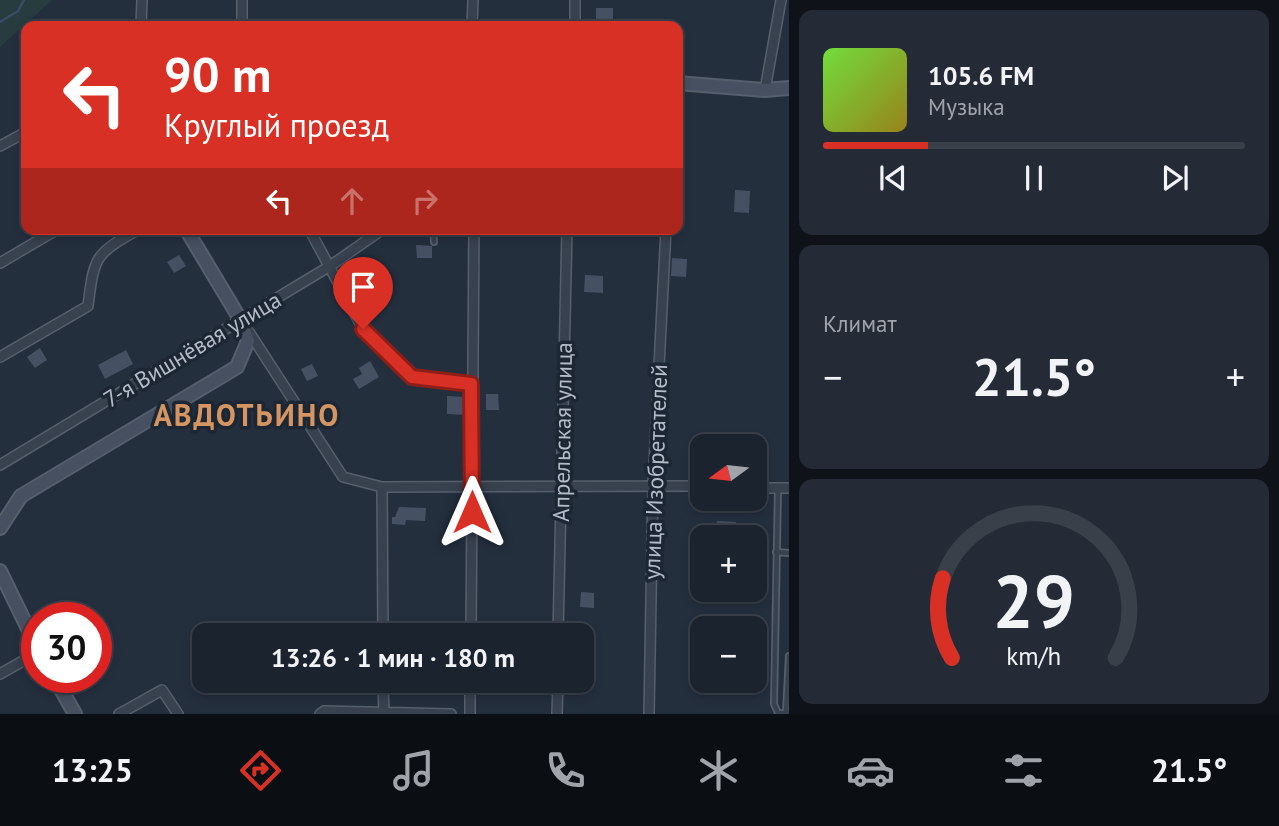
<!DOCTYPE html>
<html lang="ru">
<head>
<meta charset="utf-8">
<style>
	:root { --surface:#1b232e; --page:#242b36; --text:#f1f3f6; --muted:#a0a4aa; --line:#39404a; --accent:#d93025 }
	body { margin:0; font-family:"PT Sans",sans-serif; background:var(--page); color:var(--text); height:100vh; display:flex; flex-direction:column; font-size:26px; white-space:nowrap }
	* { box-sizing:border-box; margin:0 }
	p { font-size:23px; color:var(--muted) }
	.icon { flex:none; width:38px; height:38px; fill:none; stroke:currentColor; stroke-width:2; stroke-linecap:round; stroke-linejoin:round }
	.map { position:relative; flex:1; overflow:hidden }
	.panel { display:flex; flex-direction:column; gap:10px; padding:10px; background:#0f1319; width:490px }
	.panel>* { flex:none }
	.top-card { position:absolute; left:21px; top:21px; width:662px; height:214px; border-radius:14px; box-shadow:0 4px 10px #0003,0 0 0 2px var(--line); background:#d93025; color:#fff; overflow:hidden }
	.needle { width:46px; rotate:255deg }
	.tools { position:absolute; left:690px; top:434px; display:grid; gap:14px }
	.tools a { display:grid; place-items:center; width:77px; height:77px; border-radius:14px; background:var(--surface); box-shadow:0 4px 10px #0003,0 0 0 2px var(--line); font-size:35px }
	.speed { position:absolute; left:21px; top:602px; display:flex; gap:14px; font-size:35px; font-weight:700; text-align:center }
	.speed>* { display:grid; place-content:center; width:91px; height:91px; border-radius:50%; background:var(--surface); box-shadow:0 4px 10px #0003,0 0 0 2px var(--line); line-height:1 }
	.speed .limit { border:10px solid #d22; background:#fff; color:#111 }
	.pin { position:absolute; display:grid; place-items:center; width:60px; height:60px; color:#fff; margin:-72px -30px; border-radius:50% 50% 50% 0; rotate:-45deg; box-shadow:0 0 7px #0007 }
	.pin .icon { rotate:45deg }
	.me { position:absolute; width:77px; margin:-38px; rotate:0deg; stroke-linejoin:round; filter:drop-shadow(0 0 5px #0008) }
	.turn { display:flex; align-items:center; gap:24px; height:147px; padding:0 28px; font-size:32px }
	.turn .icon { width:91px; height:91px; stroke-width:2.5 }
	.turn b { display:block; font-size:49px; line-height:60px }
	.lanes { display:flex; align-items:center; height:66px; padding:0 28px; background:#0003; justify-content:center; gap:35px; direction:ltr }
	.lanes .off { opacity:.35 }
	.big { font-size:52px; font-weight:700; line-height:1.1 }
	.panel .tile { flex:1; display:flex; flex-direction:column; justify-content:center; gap:10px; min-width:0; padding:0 24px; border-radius:14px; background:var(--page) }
	.panel .dial { align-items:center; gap:0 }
	.dial svg { height:182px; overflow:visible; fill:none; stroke:var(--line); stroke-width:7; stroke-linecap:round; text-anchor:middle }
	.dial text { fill:var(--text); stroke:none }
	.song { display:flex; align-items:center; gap:21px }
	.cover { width:84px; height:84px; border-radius:10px; background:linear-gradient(135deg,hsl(100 70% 55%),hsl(50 70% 35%)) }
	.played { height:7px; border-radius:4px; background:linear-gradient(90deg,var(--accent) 25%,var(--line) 25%) }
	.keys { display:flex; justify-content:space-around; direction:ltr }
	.heat { display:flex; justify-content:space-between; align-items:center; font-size:38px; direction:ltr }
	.trip { position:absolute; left:192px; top:623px; width:402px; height:70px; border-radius:14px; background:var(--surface); box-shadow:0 4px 10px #0003,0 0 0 2px var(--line); font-weight:700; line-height:70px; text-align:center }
	.menu { display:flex; height:112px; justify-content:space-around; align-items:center; background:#0b0e12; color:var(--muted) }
	.menu .icon { width:49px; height:49px }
	.menu .selected { color:var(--accent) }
	.menu b { font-size:32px; color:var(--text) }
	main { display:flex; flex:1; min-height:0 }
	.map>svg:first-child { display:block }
</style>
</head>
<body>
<main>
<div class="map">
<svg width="789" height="714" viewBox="0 0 789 714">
	<rect width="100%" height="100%" fill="#242f3e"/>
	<!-- green -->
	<path fill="#263c3f" d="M 0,0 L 52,0 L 0,47 Z"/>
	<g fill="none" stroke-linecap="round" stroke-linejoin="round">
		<!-- stream -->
		<path stroke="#394c67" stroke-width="2.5" d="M 0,22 L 18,11 L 24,0"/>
	</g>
	<!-- building -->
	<path fill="#455162" d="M 596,8 L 613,8 L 613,22 L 596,22 Z
		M 735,190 L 750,191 L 749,213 L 734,212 Z
		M 416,245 L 432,246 L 432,258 L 417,258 Z
		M 179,255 L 186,266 L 174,273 L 167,262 Z
		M 672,258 L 687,259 L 686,277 L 671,276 Z
		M 585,275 L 603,276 L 603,293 L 584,292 Z
		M 40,348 L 47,360 L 35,368 L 27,357 Z
		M 126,350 L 133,364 L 105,379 L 98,365 Z
		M 370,361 L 379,377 L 359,389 L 353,379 L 362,374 L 359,368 Z
		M 312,364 L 318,376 L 307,381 L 301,369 Z
		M 486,394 L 498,394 L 499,410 L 486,410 Z
		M 447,396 L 466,397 L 465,415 L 447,414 Z
		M 399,507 L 426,508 L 425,521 L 406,520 L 405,525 L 392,524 L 392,517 L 395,517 Z
		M 717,521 L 736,522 L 735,534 L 716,532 Z
		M 581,592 L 594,593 L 594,608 L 580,607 Z"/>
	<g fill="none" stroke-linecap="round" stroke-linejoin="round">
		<!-- lane casing -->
		<g stroke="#565f6c" stroke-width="8">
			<path id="lane" d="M 433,229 L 434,242
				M 778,489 L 774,704 L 778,713 L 789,713
				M 776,552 L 789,553
				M 786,713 L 789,656"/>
		</g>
		<!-- street casing -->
		<g stroke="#565f6c" stroke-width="12">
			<path id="street" d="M 141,26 L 142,0
				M 242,26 L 242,0
				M 472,26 L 473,0
				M 575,26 L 575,0
				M 765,90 L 781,0
				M 0,146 L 26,132
				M 309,229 L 363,329 L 412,377 L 471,384
				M 0,263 L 58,229
				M 249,332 L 343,477 L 382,487 L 702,486
				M 0,357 L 88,306 C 94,256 95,254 139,229
				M 0,465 L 330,266 L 383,229
				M 382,487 L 383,635
				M 754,488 L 789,488
				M 471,635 L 474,229
				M 558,635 L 567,229
				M 0,674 L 37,653
				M 383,681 L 384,714
				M 119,714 L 162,690 L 178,714
				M 320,714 L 324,711 L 451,714
				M 470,714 L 470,681
				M 557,714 L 558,681
				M 649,714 L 653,484 L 666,229"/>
		</g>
		<!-- secondary casing -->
		<g stroke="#565f6c" stroke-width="16">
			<path id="secondary" d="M 677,83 L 765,90 L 789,88
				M 0,528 L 21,496 L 237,367 L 248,341 L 240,319 L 186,229
				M 0,571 L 37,647
				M 54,677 L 75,714"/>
		</g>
		<!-- lane -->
		<use href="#lane" stroke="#38414e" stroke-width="4.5"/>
		<!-- street -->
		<use href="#street" stroke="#38414e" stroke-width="9"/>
		<!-- secondary -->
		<use href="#secondary" stroke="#465061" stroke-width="12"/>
	</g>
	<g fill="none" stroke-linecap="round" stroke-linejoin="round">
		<!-- route casing -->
		<g stroke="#8d1f18" stroke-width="18">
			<path id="route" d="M 363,329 L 412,377 L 471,384 L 472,512"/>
		</g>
		<!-- route -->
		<use href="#route" stroke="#d93025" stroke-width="12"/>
	</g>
	<g text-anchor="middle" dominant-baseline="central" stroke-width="7" stroke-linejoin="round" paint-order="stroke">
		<!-- street labels -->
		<g font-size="23" fill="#b4bcc9" stroke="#1d2633">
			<text transform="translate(192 349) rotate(-31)">7-я Вишнёвая улица</text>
			<text transform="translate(562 432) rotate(-89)">Апрельская улица</text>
			<text transform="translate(655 472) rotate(-88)">улица Изобретателей</text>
		</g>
		<!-- district labels -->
		<g font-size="30" font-weight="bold" letter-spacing="2" fill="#d59563" stroke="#1d2633">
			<text x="247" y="414">АВДОТЬИНО</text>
		</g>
	</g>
</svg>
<div class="tools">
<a><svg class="needle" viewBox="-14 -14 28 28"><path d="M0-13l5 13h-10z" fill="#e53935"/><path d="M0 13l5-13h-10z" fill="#a0a4aa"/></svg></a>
<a>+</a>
<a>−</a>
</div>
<div class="speed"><div class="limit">30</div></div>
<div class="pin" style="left:363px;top:329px;background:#d93025"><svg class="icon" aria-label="arrive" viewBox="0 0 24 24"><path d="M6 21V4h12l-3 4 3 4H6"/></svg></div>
<svg class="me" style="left:472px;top:512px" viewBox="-20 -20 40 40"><path d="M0-17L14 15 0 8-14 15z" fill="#d93025" stroke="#fff" stroke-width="4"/></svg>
<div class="trip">13:26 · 1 мин · 180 m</div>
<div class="top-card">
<div class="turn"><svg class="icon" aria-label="left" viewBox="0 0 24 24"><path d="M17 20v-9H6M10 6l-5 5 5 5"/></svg><div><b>90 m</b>Круглый проезд</div></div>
<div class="lanes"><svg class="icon" aria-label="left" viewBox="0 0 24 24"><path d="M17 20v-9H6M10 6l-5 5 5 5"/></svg><svg class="icon off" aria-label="ahead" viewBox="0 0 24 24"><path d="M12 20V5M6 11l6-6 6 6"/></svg><svg class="icon off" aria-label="right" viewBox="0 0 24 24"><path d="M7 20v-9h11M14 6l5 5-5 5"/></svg></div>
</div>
</div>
<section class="panel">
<div class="tile">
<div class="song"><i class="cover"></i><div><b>105.6 FM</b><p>Музыка</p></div></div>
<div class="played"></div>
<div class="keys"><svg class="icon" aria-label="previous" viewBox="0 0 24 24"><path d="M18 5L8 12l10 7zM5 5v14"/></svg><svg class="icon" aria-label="pause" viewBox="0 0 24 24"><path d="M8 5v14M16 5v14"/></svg><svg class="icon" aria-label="next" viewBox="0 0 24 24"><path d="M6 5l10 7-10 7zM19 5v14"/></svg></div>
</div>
<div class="tile"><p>Климат</p>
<div class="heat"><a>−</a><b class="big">21.5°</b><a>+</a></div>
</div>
<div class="tile dial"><svg viewBox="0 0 100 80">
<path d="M14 69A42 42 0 1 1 86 69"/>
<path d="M14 69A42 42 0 0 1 10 34" stroke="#d93025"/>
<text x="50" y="56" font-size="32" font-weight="700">29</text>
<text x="50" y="72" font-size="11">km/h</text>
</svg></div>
</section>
</main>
<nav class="menu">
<b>13:25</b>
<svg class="icon selected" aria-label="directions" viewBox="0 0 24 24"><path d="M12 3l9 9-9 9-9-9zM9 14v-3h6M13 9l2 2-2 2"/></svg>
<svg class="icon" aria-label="music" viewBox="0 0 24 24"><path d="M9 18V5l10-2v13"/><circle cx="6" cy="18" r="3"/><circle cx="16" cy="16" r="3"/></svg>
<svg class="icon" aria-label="phone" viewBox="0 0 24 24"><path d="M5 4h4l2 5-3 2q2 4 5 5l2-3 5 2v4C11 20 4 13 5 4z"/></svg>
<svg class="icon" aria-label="climate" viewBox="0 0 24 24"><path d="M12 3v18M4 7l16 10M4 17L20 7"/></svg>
<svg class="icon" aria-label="car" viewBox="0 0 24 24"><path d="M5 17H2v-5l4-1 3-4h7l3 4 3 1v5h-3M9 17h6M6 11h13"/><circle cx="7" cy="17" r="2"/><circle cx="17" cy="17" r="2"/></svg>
<svg class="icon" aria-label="filters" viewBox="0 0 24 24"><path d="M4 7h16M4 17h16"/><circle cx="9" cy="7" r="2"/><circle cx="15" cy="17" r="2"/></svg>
<b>21.5°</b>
</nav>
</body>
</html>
